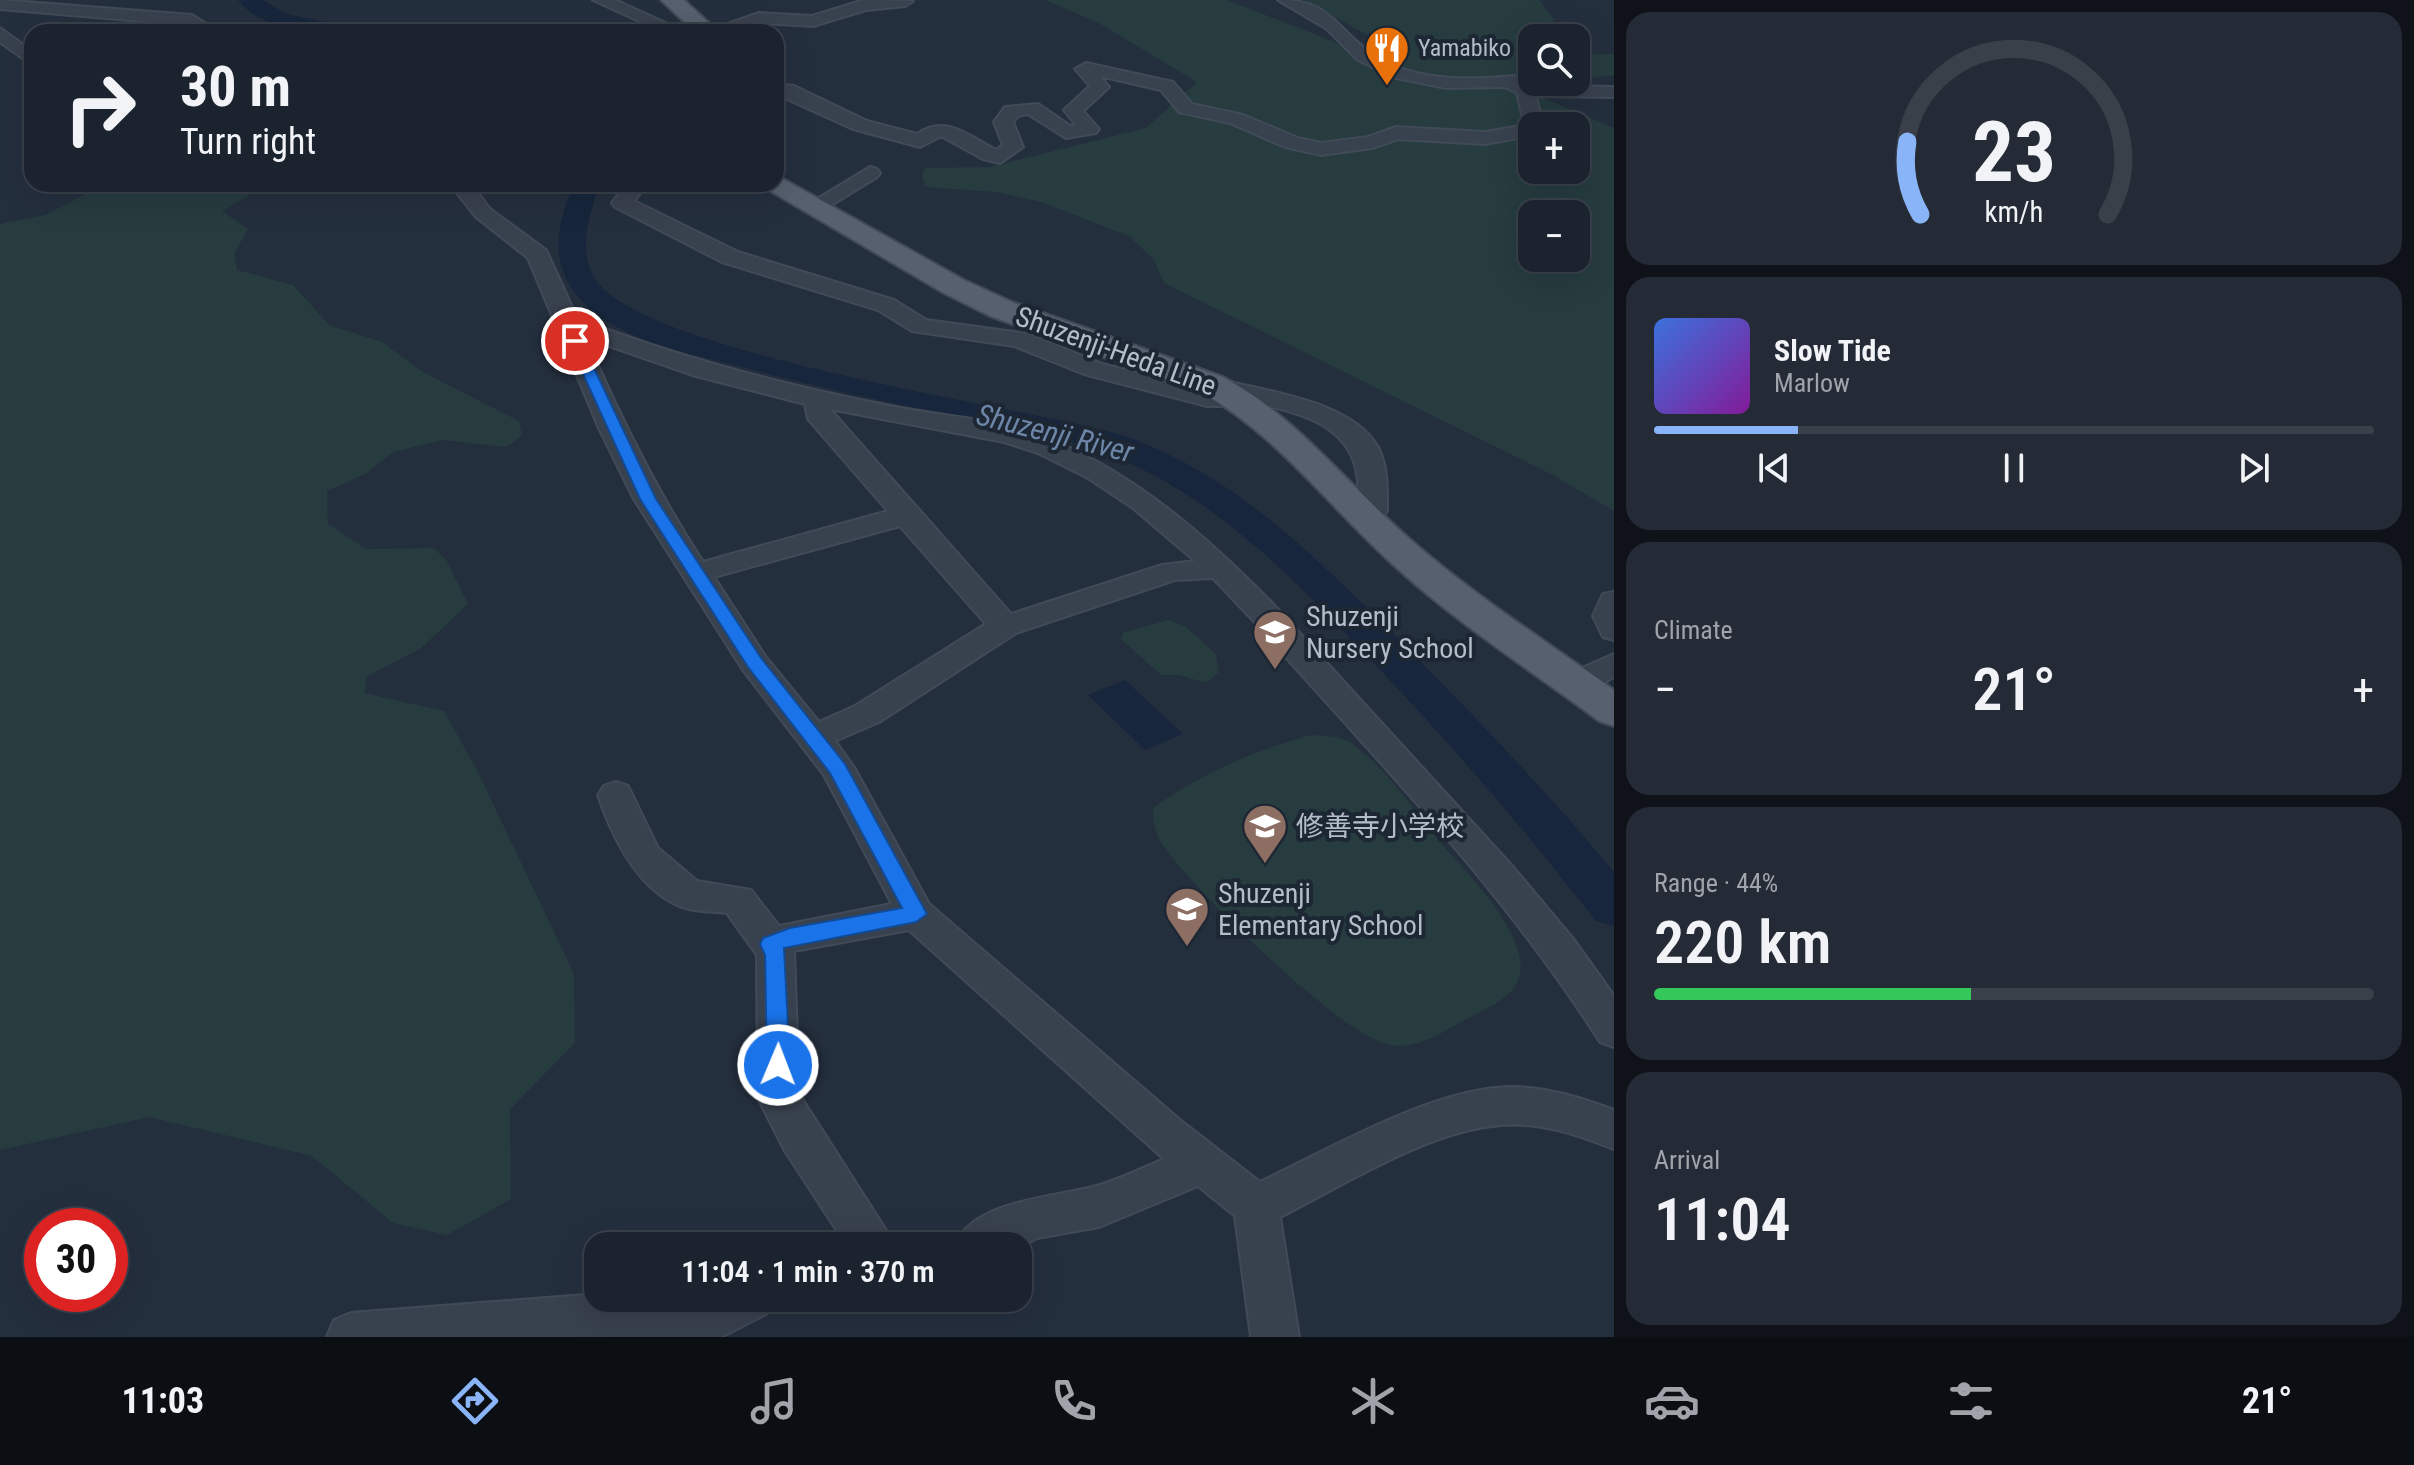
<!DOCTYPE html>
<html lang="en">
<head>
<meta charset="utf-8">
<style>
	:root { --surface:#1b232e; --page:#242b36; --text:#f1f3f6; --muted:#a0a4aa; --line:#39404a; --accent:#8ab4f8 }
	body { margin:0; font-family:"Roboto Condensed","Noto Sans JP",sans-serif; background:var(--page); color:var(--text); height:100vh; display:flex; flex-direction:column; font-size:30px; white-space:nowrap }
	* { box-sizing:border-box; margin:0 }
	p { font-size:26px; color:var(--muted) }
	.icon { flex:none; width:44px; height:44px; fill:none; stroke:currentColor; stroke-width:2; stroke-linecap:round; stroke-linejoin:round }
	.map { position:relative; flex:1; overflow:hidden }
	.sheet { display:flex; flex-direction:column; gap:12px; padding:12px; background:#0f1319; width:800px }
	.sheet>* { flex:none }
	.guide { position:absolute; left:24px; top:24px; width:760px; height:168px; border-radius:24px; box-shadow:0 8px 32px #0002,0 0 0 2px var(--line); background:#1b232e; color:var(--text); overflow:hidden }
	.controls { position:absolute; left:1518px; top:24px; display:grid; gap:16px }
	.controls a { display:grid; place-items:center; width:72px; height:72px; border-radius:16px; background:var(--surface); box-shadow:0 8px 32px #0002,0 0 0 2px var(--line); font-size:40px }
	.speed { position:absolute; left:24px; top:1208px; display:flex; gap:16px; font-size:40px; font-weight:700; text-align:center }
	.speed>* { display:grid; place-content:center; width:104px; height:104px; border-radius:50%; background:var(--surface); box-shadow:0 8px 32px #0002,0 0 0 2px var(--line); line-height:1 }
	.speed .limit { border:12px solid #d22; background:#fff; color:#111 }
	.pin { position:absolute; display:grid; place-items:center; width:68px; height:68px; color:#fff; margin:-34px; border:4px solid #fff; border-radius:50%; box-shadow:0 2px 8px #0007 }
	.me { position:absolute; width:88px; margin:-44px; rotate:1deg; stroke-linejoin:round; filter:drop-shadow(0 0 6px #0008) }
	.turn { display:flex; align-items:center; gap:28px; height:168px; padding:0 24px; font-size:36px }
	.turn .icon { width:104px; height:104px; stroke-width:2.5 }
	.turn b { display:block; font-size:56px; line-height:68px }
	.big { font-size:60px; font-weight:600; line-height:1.1 }
	.sheet .card { flex:1; display:flex; flex-direction:column; justify-content:center; gap:12px; min-width:0; padding:0 28px; border-radius:24px; background:var(--page) }
	.sheet .dial { align-items:center; gap:0 }
	.dial svg { height:208px; overflow:visible; fill:none; stroke:var(--line); stroke-width:7; stroke-linecap:round; text-anchor:middle }
	.dial text { fill:var(--text); stroke:none }
	.song { display:flex; align-items:center; gap:24px }
	.cover { width:96px; height:96px; border-radius:12px; background:linear-gradient(135deg,hsl(220 70% 55%),hsl(290 70% 35%)) }
	.played { height:8px; border-radius:4px; background:linear-gradient(90deg,var(--accent) 20%,var(--line) 20%) }
	.keys { display:flex; justify-content:space-around; direction:ltr }
	.heat { display:flex; justify-content:space-between; align-items:center; font-size:44px; direction:ltr }
	.charge { height:12px; border-radius:6px; background:linear-gradient(90deg,#34c759 44%,var(--line) 0) }
	.trip { position:absolute; left:584px; top:1232px; width:448px; height:80px; border-radius:24px; background:var(--surface); box-shadow:0 8px 32px #0002,0 0 0 2px var(--line); font-weight:600; line-height:80px; text-align:center }
	.menu { display:flex; height:128px; justify-content:space-around; align-items:center; background:#0b0e12; color:var(--muted) }
	.menu .icon { width:56px; height:56px }
	.menu .current { color:var(--accent) }
	.menu b { font-size:36px; color:var(--text) }
	main { display:flex; flex:1; min-height:0 }
	.map>svg:first-child { display:block }
</style>
</head>
<body>
<main>
<div class="map">
<svg width="1614" height="1337" viewBox="0 0 1614 1337">
	<rect width="100%" height="100%" fill="#242f3e"/>
	<!-- green -->
	<path fill="#263c3f" fill-rule="evenodd" d="M 1045,0 L 1227,0 L 1358,51 L 1387,53 L 1367,35 L 1304,0 L 1539,0 L 1555,20 L 1541,38 L 1532,38 L 1532,48 L 1517,55 L 1532,55 L 1532,82 L 1570,82 L 1534,94 L 1614,128 L 1614,511 L 1553,475 L 1164,283 L 1154,260 L 1129,236 L 1041,202 L 997,192 L 925,187 L 922,175 L 925,168 L 990,167 L 1146,128 L 1197,82 L 1099,23 ZM 1532,126 L 1576,126 L 1576,170 L 1532,170 ZM 1532,214 L 1576,214 L 1576,258 L 1532,258 Z
		M 1576,54 L 1614,54 L 1614,75 L 1576,80 Z
		M 104,184 L 246,184 L 251,189 L 247,197 L 222,211 L 248,229 L 234,254 L 237,270 L 293,285 L 329,325 L 382,342 L 421,371 L 519,421 L 522,436 L 506,447 L 443,440 L 393,452 L 367,473 L 327,491 L 328,524 L 366,549 L 434,548 L 447,561 L 468,604 L 420,649 L 367,676 L 364,693 L 444,711 L 477,770 L 574,974 L 575,1043 L 510,1109 L 511,1199 L 447,1235 L 393,1223 L 312,1156 L 149,1117 L 0,1150 L 0,224 L 46,215 Z
		M 1168,620 L 1185,626 L 1216,654 L 1219,672 L 1206,683 L 1179,675 L 1161,675 L 1121,639 L 1123,633 Z
		M 1311,735 C 1324,736 1340,735 1351,743 C 1388,769 1416,813 1444,847 C 1469,875 1545,950 1513,989 C 1500,1004 1480,1012 1463,1021 C 1442,1033 1415,1050 1390,1045 C 1341,1036 1190,887 1161,842 C 1154,832 1153,820 1153,808 C 1202,773 1253,751 1311,735 Z"/>
	<!-- water -->
	<path fill="#17263c" d="M 1125,680 L 1183,734 L 1145,750 L 1088,695 Z"/>
	<g fill="none" stroke-linecap="round" stroke-linejoin="round">
		<!-- river -->
		<path fill="#17263c" fill-rule="evenodd" d="M 238,0 L 263,0 L 286,14 L 351,27 L 354,32 C 315,32 264,33 238,0 Z
			M 574,184 L 600,184 C 589,214 576,255 598,283 C 657,355 1015,406 1119,434 C 1238,474 1326,567 1413,654 C 1482,724 1551,796 1614,872 L 1614,926 L 1596,921 C 1529,835 1458,752 1383,673 C 1299,584 1213,490 1094,449 C 979,418 860,399 745,368 C 690,353 612,341 575,293 C 549,259 558,220 574,184 Z"/>
		<!-- minor casing -->
		<g stroke="#414a57" stroke-width="4">
			<path id="minor" d="M 0,0 L 192,15 L 219,32 L 200,32 L 188,25 L 0,9 Z
				M 593,0 L 615,0 L 685,32 L 663,32 Z
				M 864,0 L 913,1 L 905,6 L 866,10 L 813,26 L 760,23 L 730,32 L 705,32 L 759,13 L 812,16 Z
				M 1278,0 C 1332,0 1334,27 1371,53 C 1416,85 1479,80 1532,74 L 1532,82 L 1539,82 L 1529,85 L 1614,87 L 1614,97 L 1536,96 L 1541,118 L 1539,126 L 1532,126 L 1529,136 L 1485,144 L 1398,139 L 1372,148 L 1321,155 L 1285,147 L 1230,123 L 1179,112 L 1161,90 L 1100,76 L 1109,87 L 1083,111 L 1099,129 L 1096,133 L 1066,138 L 1028,114 L 1018,116 L 1013,122 L 1023,147 L 1000,163 L 983,159 L 941,136 L 920,147 L 853,129 L 776,94 L 776,84 L 794,86 L 867,121 L 917,134 C 946,114 969,136 996,150 L 1003,145 L 994,122 L 1005,107 L 1038,104 L 1070,126 L 1076,125 L 1064,110 L 1090,86 L 1075,69 L 1086,63 L 1173,82 L 1192,104 L 1243,115 L 1298,138 L 1321,143 L 1368,137 L 1396,127 L 1485,132 L 1521,126 L 1523,118 L 1517,93 L 1505,87 L 1446,88 L 1396,78 L 1358,60 L 1327,29 Z
				M 0,28 L 32,51 L 32,65 L 0,42 Z
				M 870,167 L 877,169 L 880,173 L 877,177 L 823,210 L 809,210 L 806,206 Z
				M 450,184 L 471,184 L 490,209 L 546,250 L 577,318 C 677,357 780,384 885,405 C 942,417 1004,418 1057,442 C 1142,479 1209,539 1273,604 L 1513,867 L 1574,940 L 1614,996 L 1614,1047 L 1600,1042 C 1502,887 1371,754 1251,618 L 1213,578 L 1175,580 L 1016,633 L 879,722 L 835,741 L 855,769 L 929,904 L 1180,1120 L 1260,1182 C 1330,1149 1435,1087 1512,1087 C 1548,1087 1581,1098 1614,1110 L 1614,1149 C 1585,1138 1557,1127 1525,1125 C 1445,1119 1350,1182 1280,1217 L 1299,1337 L 1251,1337 L 1235,1216 L 1198,1186 L 1099,1227 L 1037,1238 L 1018,1248 L 954,1246 C 975,1198 1057,1198 1100,1185 C 1122,1178 1143,1168 1164,1159 L 909,930 L 794,951 L 799,1094 L 896,1246 L 847,1246 L 785,1151 L 758,1098 L 757,955 L 727,913 C 711,911 692,912 677,905 C 635,885 612,836 598,795 L 604,786 L 616,782 L 628,786 L 658,848 L 697,881 L 751,890 L 779,926 L 892,904 L 824,775 L 743,670 L 634,499 L 598,426 L 528,258 L 476,217 ZM 586,338 L 696,376 L 805,404 L 808,419 L 888,511 L 703,562 C 656,490 620,417 586,338 ZM 830,409 L 1004,442 L 1038,453 L 1088,478 L 1133,508 L 1195,561 L 1162,565 L 1011,614 ZM 900,526 L 986,624 L 855,706 L 819,722 L 765,656 L 714,577 Z
				M 626,184 L 647,184 L 634,201 L 738,252 L 894,300 L 926,320 L 1028,334 L 1102,364 L 1207,390 L 1208,382 L 1217,379 C 1265,391 1354,401 1379,449 C 1388,468 1387,491 1387,511 L 1377,524 L 1357,524 L 1353,518 C 1361,507 1359,496 1358,482 C 1354,422 1295,412 1246,401 L 1235,406 L 1207,406 L 1084,374 L 1014,346 L 912,331 L 878,310 L 722,262 L 615,207 L 612,203 Z
				M 1614,592 L 1614,640 L 1603,637 L 1593,616 L 1603,594 Z
				M 1614,654 L 1614,677 C 1598,686 1584,696 1566,691 L 1561,683 L 1566,675 Z
				M 598,1294 L 598,1298 L 773,1298 L 766,1314 L 721,1337 L 327,1337 L 334,1320 L 351,1313 Z"/>
		</g>
		<!-- major casing -->
		<g stroke="#414a57" stroke-width="4">
			<path id="major" d="M 661,0 L 684,0 L 719,32 L 695,32 Z
				M 776,175 L 964,280 L 1012,302 L 1223,377 C 1299,418 1347,485 1412,541 C 1475,596 1546,641 1614,690 L 1614,726 L 1599,721 C 1532,671 1461,626 1399,570 C 1331,510 1280,436 1199,391 L 990,316 L 942,292 L 767,189 L 763,184 L 776,184 Z"/>
		</g>
		<!-- minor -->
		<use href="#minor" fill="#38414e" fill-rule="evenodd"/>
		<!-- major -->
		<use href="#major" fill="#56606e" fill-rule="evenodd"/>
	</g>
	<!-- route -->
	<path fill="#1a73e8" stroke="#114b97" stroke-width="2" d="M 575,337 L 581,341 L 656,499 L 761,658 L 845,764 L 927,914 L 916,922 L 784,948 L 790,1065 L 787,1072 L 778,1075 L 770,1072 L 767,1065 L 765,955 L 760,944 L 763,938 L 790,928 L 902,908 L 830,773 L 748,667 L 640,499 L 568,341 Z"/>
	<!-- icons -->
	<defs>
		<g id="restaurant-pin" transform="scale(2.3)"><path d="M0 17L-7.5 6A9.5 9.5 0 1 1 7.5 6Z" fill="#e8710a" stroke="#1d2633"/><path d="M-5-6h1v4h1v-4h1v4h1v-4h1v5L-1.5 .5V6h-2V.5L-5-1ZM5-6V6H3V1.5H1.5Q1.5-4 5-6Z" fill="#fff"/></g>
		<g id="school-pin" transform="scale(2.3)"><path d="M0 17L-7.5 6A9.5 9.5 0 1 1 7.5 6Z" fill="#8d6e63" stroke="#1d2633"/><path d="M0-5L7-2L0 1L-7-2ZM-4 1L0 2.5L4 1V4Q0 6-4 4Z" fill="#fff"/></g>
	</defs>
	<g fill-rule="evenodd">
		<use href="#restaurant-pin" x="1387" y="48"/>
		<use href="#school-pin" x="1275" y="632"/>
		<use href="#school-pin" x="1265" y="826"/>
		<use href="#school-pin" x="1187" y="909"/>
	</g>
	<g text-anchor="middle" dominant-baseline="central" stroke-width="8" stroke-linejoin="round" paint-order="stroke">
		<!-- far-poi labels -->
		<g font-size="24" fill="#b4bcc9" stroke="#1d2633" text-anchor="start">
			<text x="1418" y="48">Yamabiko</text>
		</g>
		<!-- street labels -->
		<g font-size="28" fill="#b4bcc9" stroke="#1d2633">
			<text transform="translate(1116 351) rotate(20)">Shuzenji-Heda Line</text>
		</g>
		<!-- poi labels -->
		<g font-size="28" fill="#b4bcc9" stroke="#1d2633" text-anchor="start">
			<text x="1306" y="616">Shuzenji<tspan x="1306" dy="32">Nursery School</tspan></text>
			<text x="1296" y="826">修善寺小学校</text>
			<text x="1218" y="893">Shuzenji<tspan x="1218" dy="32">Elementary School</tspan></text>
		</g>
		<!-- water labels -->
		<g font-size="30" font-style="italic" fill="#6d86a8" stroke="#1d2633">
			<text transform="translate(1055 433) rotate(14)">Shuzenji River</text>
		</g>
	</g>
</svg>
<div class="controls">
<a><svg class="icon" aria-label="search" viewBox="0 0 24 24"><circle cx="10" cy="10" r="6"/><path d="M15 15l6 6"/></svg></a>
<a>+</a>
<a>−</a>
</div>
<div class="speed"><div class="limit">30</div></div>
<div class="pin" style="left:575px;top:341px;background:#d93025"><svg class="icon" aria-label="arrive" viewBox="0 0 24 24"><path d="M6 21V4h12l-3 4 3 4H6"/></svg></div>
<svg class="me" style="left:778px;top:1065px" viewBox="-20 -20 40 40"><circle r="17" fill="#1a73e8" stroke="#fff" stroke-width="3"/><path d="M0-11L8 9 0 5-8 9z" fill="#fff"/></svg>
<div class="trip">11:04 · 1 min · 370 m</div>
<div class="guide">
<div class="turn"><svg class="icon" aria-label="right" viewBox="0 0 24 24"><path d="M7 20v-9h11M14 6l5 5-5 5"/></svg><div><b>30 m</b>Turn right</div></div>
</div>
</div>
<section class="sheet">
<div class="card dial"><svg viewBox="0 0 100 80">
<path d="M14 69A42 42 0 1 1 86 69"/>
<path d="M14 69A42 42 0 0 1 9 41" stroke="#8ab4f8"/>
<text x="50" y="56" font-size="32" font-weight="700">23</text>
<text x="50" y="72" font-size="11">km/h</text>
</svg></div>
<div class="card">
<div class="song"><i class="cover"></i><div><b>Slow Tide</b><p>Marlow</p></div></div>
<div class="played"></div>
<div class="keys"><svg class="icon" aria-label="previous" viewBox="0 0 24 24"><path d="M18 5L8 12l10 7zM5 5v14"/></svg><svg class="icon" aria-label="pause" viewBox="0 0 24 24"><path d="M8 5v14M16 5v14"/></svg><svg class="icon" aria-label="next" viewBox="0 0 24 24"><path d="M6 5l10 7-10 7zM19 5v14"/></svg></div>
</div>
<div class="card"><p>Climate</p>
<div class="heat"><a>−</a><b class="big">21°</b><a>+</a></div>
</div>
<div class="card"><p>Range · 44%</p><b class="big">220 km</b><div class="charge"></div></div>
<div class="card"><p>Arrival</p><b class="big">11:04</b></div>
</section>
</main>
<nav class="menu">
<b>11:03</b>
<svg class="icon current" aria-label="directions" viewBox="0 0 24 24"><path d="M12 3l9 9-9 9-9-9zM9 14v-3h6M13 9l2 2-2 2"/></svg>
<svg class="icon" aria-label="music" viewBox="0 0 24 24"><path d="M9 18V5l10-2v13"/><circle cx="6" cy="18" r="3"/><circle cx="16" cy="16" r="3"/></svg>
<svg class="icon" aria-label="phone" viewBox="0 0 24 24"><path d="M5 4h4l2 5-3 2q2 4 5 5l2-3 5 2v4C11 20 4 13 5 4z"/></svg>
<svg class="icon" aria-label="climate" viewBox="0 0 24 24"><path d="M12 3v18M4 7l16 10M4 17L20 7"/></svg>
<svg class="icon" aria-label="car" viewBox="0 0 24 24"><path d="M5 17H2v-5l4-1 3-4h7l3 4 3 1v5h-3M9 17h6M6 11h13"/><circle cx="7" cy="17" r="2"/><circle cx="17" cy="17" r="2"/></svg>
<svg class="icon" aria-label="filters" viewBox="0 0 24 24"><path d="M4 7h16M4 17h16"/><circle cx="9" cy="7" r="2"/><circle cx="15" cy="17" r="2"/></svg>
<b>21°</b>
</nav>
</body>
</html>
